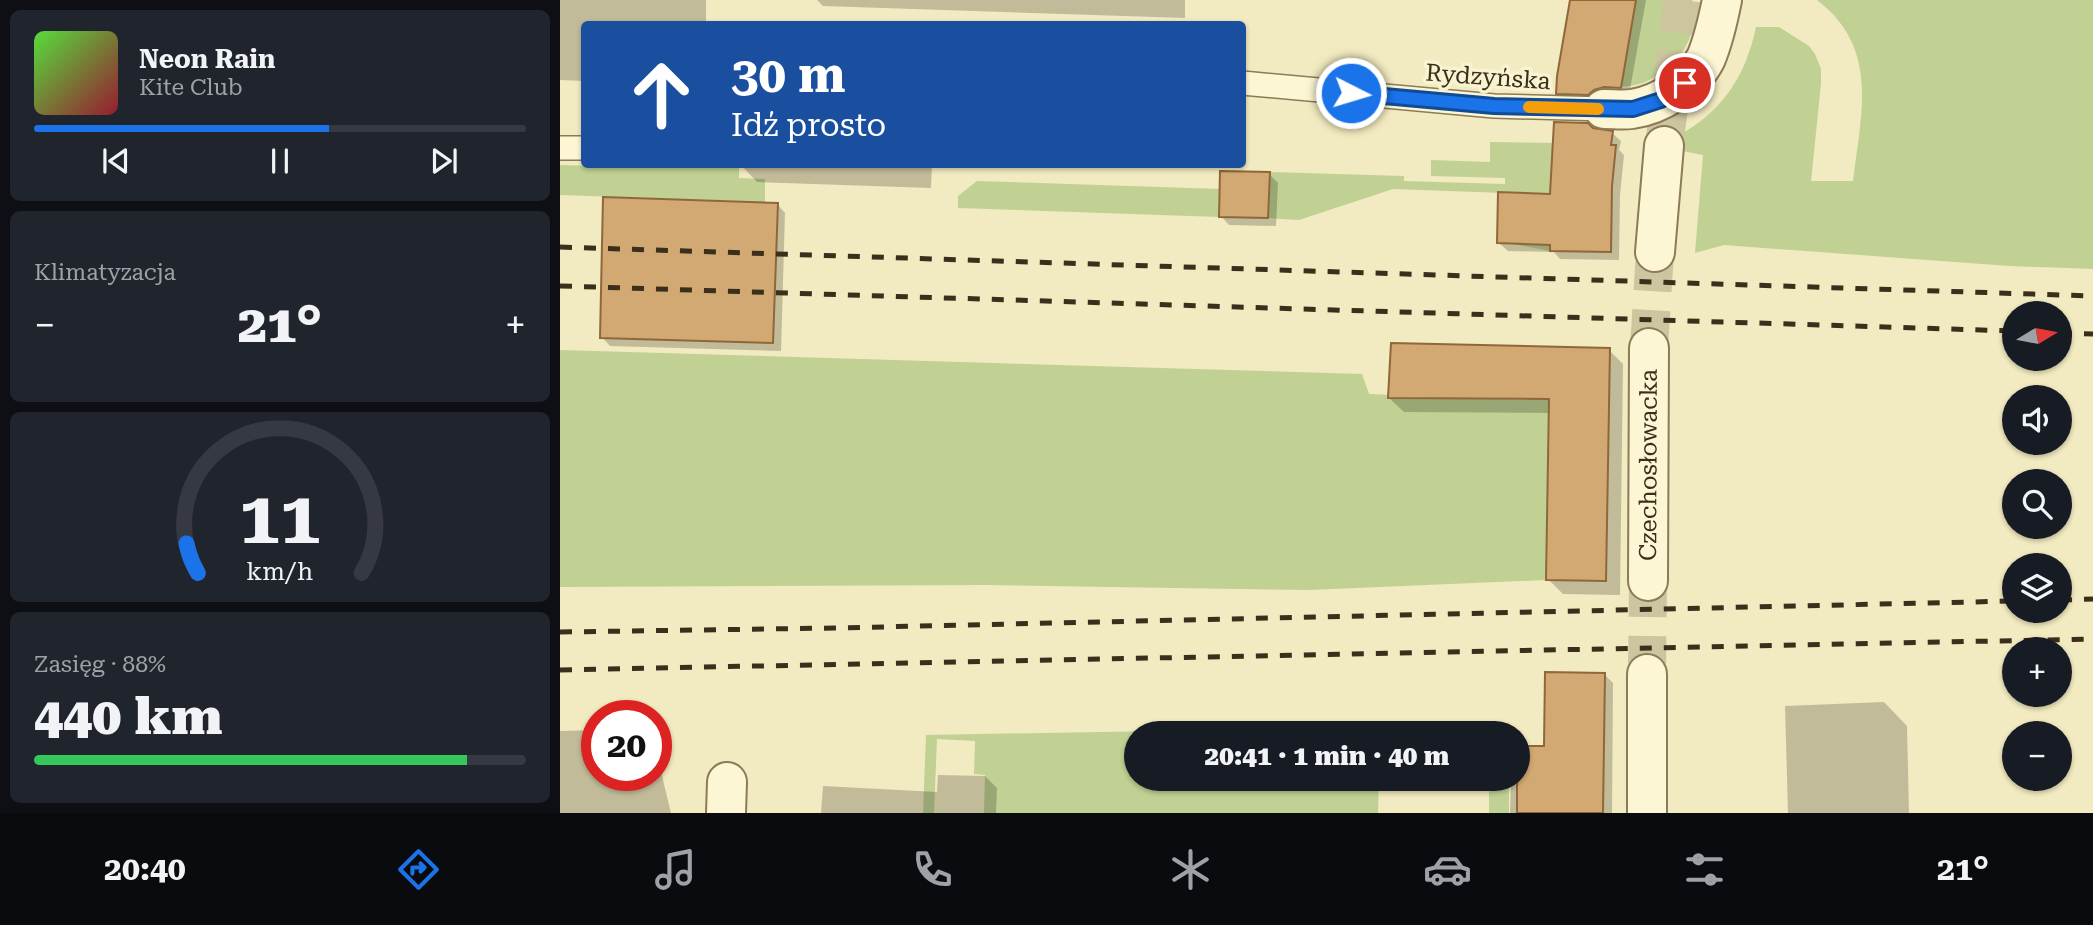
<!DOCTYPE html>
<html lang="pl">
<head>
<meta charset="utf-8">
<style>
	:root { --surface:#171b24; --page:#20242c; --text:#f1f3f6; --muted:#9ea1a6; --line:#363941; --accent:#1a73e8 }
	body { margin:0; font-family:"Roboto Serif",serif; background:var(--page); color:var(--text); height:100vh; display:flex; flex-direction:column; font-size:26px; white-space:nowrap }
	* { box-sizing:border-box; margin:0 }
	p { font-size:23px; color:var(--muted) }
	.icon { flex:none; width:38px; height:38px; fill:none; stroke:currentColor; stroke-width:2; stroke-linecap:round; stroke-linejoin:round }
	.map { position:relative; flex:1; overflow:hidden }
	.panel { display:flex; flex-direction:column; gap:10px; padding:10px; background:#0d0f14; width:560px }
	.panel>* { flex:none }
	.top-card { position:absolute; left:21px; top:21px; width:665px; height:147px; border-radius:7px; box-shadow:0 2px 5px #0004; background:#1a4fa0; color:#fff; overflow:hidden }
	.needle { width:46px; rotate:80deg }
	.buttons { position:absolute; left:1442px; top:301px; display:grid; gap:14px }
	.buttons a { display:grid; place-items:center; width:70px; height:70px; border-radius:50%; background:var(--surface); box-shadow:0 2px 5px #0004; font-size:35px }
	.speed { position:absolute; left:21px; top:700px; display:flex; gap:14px; font-size:35px; font-weight:700; text-align:center }
	.speed>* { display:grid; place-content:center; width:91px; height:91px; border-radius:50%; background:var(--surface); box-shadow:0 2px 5px #0004; line-height:1 }
	.speed .limit { border:10px solid #d22; background:#fff; color:#111 }
	.pin { position:absolute; display:grid; place-items:center; width:60px; height:60px; color:#fff; margin:-30px; border:4px solid #fff; border-radius:50%; box-shadow:0 2px 7px #0007 }
	.me { position:absolute; width:77px; margin:-38px; rotate:95deg; stroke-linejoin:round; filter:drop-shadow(0 0 5px #0008) }
	.turn { display:flex; align-items:center; gap:24px; height:147px; padding:0 35px; font-size:32px }
	.turn .icon { width:91px; height:91px; stroke-width:2.5 }
	.turn b { display:block; font-size:49px; line-height:60px }
	.big { font-size:52px; font-weight:800; line-height:1.1 }
	.panel .tile { flex:1; display:flex; flex-direction:column; justify-content:center; gap:10px; min-width:0; padding:0 24px; border-radius:10px; background:var(--page) }
	.panel .dial { align-items:center; gap:0 }
	.dial svg { height:182px; overflow:visible; fill:none; stroke:var(--line); stroke-width:7; stroke-linecap:round; text-anchor:middle }
	.dial text { fill:var(--text); stroke:none }
	.song { display:flex; align-items:center; gap:21px }
	.cover { width:84px; height:84px; border-radius:10px; background:linear-gradient(135deg,hsl(110 70% 55%),hsl(350 70% 35%)) }
	.played { height:7px; border-radius:4px; background:linear-gradient(90deg,var(--accent) 60%,var(--line) 60%) }
	.keys { display:flex; justify-content:space-around; direction:ltr }
	.heat { display:flex; justify-content:space-between; align-items:center; font-size:38px; direction:ltr }
	.charge { height:10px; border-radius:5px; background:linear-gradient(90deg,#34c759 88%,var(--line) 0) }
	.trip { position:absolute; left:564px; top:721px; width:406px; height:70px; border-radius:35px; background:var(--surface); box-shadow:0 2px 5px #0004; font-weight:800; line-height:70px; text-align:center }
	.dock { display:flex; height:112px; justify-content:space-around; align-items:center; background:#090b0e; color:var(--muted) }
	.dock .icon { width:49px; height:49px }
	.dock .selected { color:var(--accent) }
	.dock b { font-size:32px; color:var(--text) }
	main { display:flex; flex:1; min-height:0 }
	.map>svg:first-child { display:block }
</style>
</head>
<body>
<main>
<section class="panel">
<div class="tile">
<div class="song"><i class="cover"></i><div><b>Neon Rain</b><p>Kite Club</p></div></div>
<div class="played"></div>
<div class="keys"><svg class="icon" aria-label="previous" viewBox="0 0 24 24"><path d="M18 5L8 12l10 7zM5 5v14"/></svg><svg class="icon" aria-label="pause" viewBox="0 0 24 24"><path d="M8 5v14M16 5v14"/></svg><svg class="icon" aria-label="next" viewBox="0 0 24 24"><path d="M6 5l10 7-10 7zM19 5v14"/></svg></div>
</div>
<div class="tile"><p>Klimatyzacja</p>
<div class="heat"><a>−</a><b class="big">21°</b><a>+</a></div>
</div>
<div class="tile dial"><svg viewBox="0 0 100 80">
<path d="M14 69A42 42 0 1 1 86 69"/>
<path d="M14 69A42 42 0 0 1 9 56" stroke="#1a73e8"/>
<text x="50" y="56" font-size="32" font-weight="700">11</text>
<text x="50" y="72" font-size="11">km/h</text>
</svg></div>
<div class="tile"><p>Zasięg · 88%</p><b class="big">440 km</b><div class="charge"></div></div>
</section>
<div class="map">
<svg width="1533" height="813" viewBox="0 0 1533 813">
	<rect width="100%" height="100%" fill="#f2eac0"/>
	<!-- green -->
	<path fill="#c0d193" d="M 1076,0 L 1132,0 C 1143,35 1115,70 1083,83 C 1077,85 1069,86 1061,87 Z
		M 1257,0 L 1533,0 L 1533,269 L 1449,266 L 1164,245 L 1135,253 L 1143,155 L 1092,145 C 1102,142 1114,139 1123,133 C 1165,108 1186,74 1196,27 L 1219,27 L 1249,46 L 1255,54 L 1261,69 L 1261,84 L 1251,181 L 1293,181 C 1301,114 1320,48 1257,0 Z
		M 930,142 L 993,143 L 990,251 L 953,244 L 953,212 L 973,194 L 833,189 L 739,220 L 708,218 L 710,172 L 844,176 L 844,181 L 945,184 L 945,178 L 871,176 L 871,160 L 930,162 Z
		M 70,164 L 179,165 L 179,178 L 205,179 L 205,202 L 0,195 L 0,165 L 61,167 Z
		M 417,181 L 660,189 L 659,217 L 398,208 L 398,196 Z
		M 949,347 L 990,347 L 986,580 L 749,590 L 427,585 L 0,587 L 0,350 L 802,374 L 809,394 L 966,400 L 967,381 Z
		M 818,727 L 818,733 L 576,733 L 576,779 L 819,779 L 818,813 L 424,813 L 425,775 L 414,774 L 415,741 L 377,739 L 374,813 L 363,813 L 366,735 Z
		M 929,779 L 949,779 L 949,813 L 929,813 Z"/>
	<!-- shadow -->
	<path fill="#0003" d="M 0,0 L 146,0 L 146,24 L 24,24 L 24,81 L 0,80 Z
		M 257,0 L 625,0 L 625,18 L 263,6 Z
		M 1012,0 L 1086,0 L 1069,95 L 1006,102 L 998,93 Z
		M 1033,130 L 1052,133 L 1061,141 L 1059,150 L 1064,155 L 1060,195 L 1059,260 L 1000,259 L 994,252 L 948,251 L 939,243 L 992,196 Z
		M 180,164 L 372,164 L 371,188 L 197,182 Z
		M 709,174 L 718,183 L 716,226 L 669,225 L 661,216 Z
		M 217,204 L 225,213 L 221,351 L 50,346 L 42,337 Z
		M 1049,350 L 1063,364 L 1060,595 L 1003,594 L 988,579 L 990,413 L 844,412 L 829,398 Z
		M 1044,674 L 1053,683 L 1052,813 L 950,813 L 951,779 L 957,779 L 986,748 Z
		M 1324,702 L 1347,726 L 1349,813 L 1228,813 L 1225,706 Z
		M 37,730 L 37,775 L 96,775 L 96,751 L 111,813 L 0,813 L 0,731 Z
		M 378,775 L 425,776 L 437,788 L 436,813 L 261,813 L 263,786 L 377,792 Z"/>
	<!-- building -->
	<path fill="#d3a973" stroke="#8e683a" stroke-width="2" d="M 1010,0 L 1076,0 L 1061,88 L 1044,87 L 1034,90 L 1028,95 L 996,94 L 997,76 Z
		M 994,122 L 1028,123 L 1033,128 L 1053,131 L 1051,145 L 1056,145 L 1052,186 L 1051,252 L 990,251 L 990,245 L 937,243 L 938,192 L 990,194 Z
		M 660,171 L 710,172 L 708,218 L 659,217 Z
		M 43,197 L 218,203 L 213,343 L 40,338 Z
		M 831,343 L 1050,348 L 1046,581 L 986,580 L 989,399 L 828,398 Z
		M 985,672 L 1045,673 L 1043,813 L 957,813 L 957,746 L 984,746 Z"/>
	<g fill="none" stroke-linecap="round" stroke-linejoin="round">
		<!-- tertiary-tunnel -->
		<path stroke="#cdc59f" stroke-width="38" stroke-dasharray="38 19" stroke-linecap="butt" d="M 1104,146 L 1123,0
			M 1089,348 L 1095,252
			M 1087,674 L 1088,581"/>
		<!-- service casing -->
		<g stroke="#8c7b56" stroke-width="26">
			<path id="service" d="M 682,83 L 934,106 L 1044,109
				M 0,148 L 24,148"/>
		</g>
		<!-- minor casing -->
		<g stroke="#8c7b56" stroke-width="42">
			<path id="minor" d="M 1044,109 C 1053,109 1063,110 1072,109 C 1100,105 1133,84 1146,58 C 1154,39 1158,20 1162,0
				M 166,813 L 167,782"/>
		</g>
		<!-- tertiary casing -->
		<g stroke="#8c7b56" stroke-width="42">
			<g id="tertiary">
				<path d="M 1095,252 L 1104,146"/>
				<path id="s1" d="M 1088,581 L 1089,348"/>
				<path d="M 1087,674 L 1087,813"/>
			</g>
		</g>
		<!-- service -->
		<use href="#service" stroke="#fcf6d4" stroke-width="23"/>
		<!-- minor -->
		<use href="#minor" stroke="#fcf6d4" stroke-width="38"/>
		<!-- tertiary -->
		<use href="#tertiary" stroke="#fcf6d4" stroke-width="38"/>
		<!-- rail -->
		<path stroke="#3b2f1c" stroke-width="5" stroke-dasharray="12 12" stroke-linecap="butt" d="M 0,247 L 1533,296
			M 0,286 L 1454,331
			M 1500,333 L 1533,334
			M 1500,600 L 1533,599
			M 0,632 L 275,628 L 1454,601
			M 0,670 L 1533,639"/>
	</g>
	<g fill="none" stroke-linecap="round" stroke-linejoin="round">
		<!-- route casing -->
		<g stroke="#114b97" stroke-width="18">
			<path id="route" d="M 791,93 L 934,106 L 1073,109 L 1101,100 L 1125,83"/>
		</g>
		<!-- route -->
		<use href="#route" stroke="#1a73e8" stroke-width="12"/>
		<!-- slow -->
		<path stroke="#f59e0b" stroke-width="12" d="M 969,107 L 1038,109"/>
	</g>
	<g text-anchor="middle" dominant-baseline="central" stroke-width="7" stroke-linejoin="round" paint-order="stroke">
		<!-- street labels -->
		<g font-size="24" fill="#3b2f1c" stroke="#f8f3d0">
			<text transform="translate(928 77) rotate(4)">Rydzyńska</text>
			<text stroke="none"><textPath href="#s1" startOffset="116">Czechosłowacka</textPath></text>
		</g>
	</g>
</svg>
<div class="buttons">
<a><svg class="needle" viewBox="-14 -14 28 28"><path d="M0-13l5 13h-10z" fill="#e53935"/><path d="M0 13l5-13h-10z" fill="#9ea1a6"/></svg></a>
<a><svg class="icon" aria-label="sound" viewBox="0 0 24 24"><path d="M4 9h4l5-4v14l-5-4H4zM17 9q2 3 0 6"/></svg></a>
<a><svg class="icon" aria-label="search" viewBox="0 0 24 24"><circle cx="10" cy="10" r="6"/><path d="M15 15l6 6"/></svg></a>
<a><svg class="icon" aria-label="layers" viewBox="0 0 24 24"><path d="M12 4l9 5-9 5-9-5zM3 14l9 5 9-5"/></svg></a>
<a>+</a>
<a>−</a>
</div>
<div class="speed"><div class="limit">20</div></div>
<div class="pin" style="left:1125px;top:83px;background:#d93025"><svg class="icon" aria-label="arrive" viewBox="0 0 24 24"><path d="M6 21V4h12l-3 4 3 4H6"/></svg></div>
<svg class="me" style="left:791px;top:93px" viewBox="-20 -20 40 40"><circle r="17" fill="#1a73e8" stroke="#fff" stroke-width="3"/><path d="M0-11L8 9 0 5-8 9z" fill="#fff"/></svg>
<div class="trip">20:41 · 1 min · 40 m</div>
<div class="top-card">
<div class="turn"><svg class="icon" aria-label="ahead" viewBox="0 0 24 24"><path d="M12 20V5M6 11l6-6 6 6"/></svg><div><b>30 m</b>Idź prosto</div></div>
</div>
</div>
</main>
<nav class="dock">
<b>20:40</b>
<svg class="icon selected" aria-label="directions" viewBox="0 0 24 24"><path d="M12 3l9 9-9 9-9-9zM9 14v-3h6M13 9l2 2-2 2"/></svg>
<svg class="icon" aria-label="music" viewBox="0 0 24 24"><path d="M9 18V5l10-2v13"/><circle cx="6" cy="18" r="3"/><circle cx="16" cy="16" r="3"/></svg>
<svg class="icon" aria-label="phone" viewBox="0 0 24 24"><path d="M5 4h4l2 5-3 2q2 4 5 5l2-3 5 2v4C11 20 4 13 5 4z"/></svg>
<svg class="icon" aria-label="climate" viewBox="0 0 24 24"><path d="M12 3v18M4 7l16 10M4 17L20 7"/></svg>
<svg class="icon" aria-label="car" viewBox="0 0 24 24"><path d="M5 17H2v-5l4-1 3-4h7l3 4 3 1v5h-3M9 17h6M6 11h13"/><circle cx="7" cy="17" r="2"/><circle cx="17" cy="17" r="2"/></svg>
<svg class="icon" aria-label="filters" viewBox="0 0 24 24"><path d="M4 7h16M4 17h16"/><circle cx="9" cy="7" r="2"/><circle cx="15" cy="17" r="2"/></svg>
<b>21°</b>
</nav>
</body>
</html>
